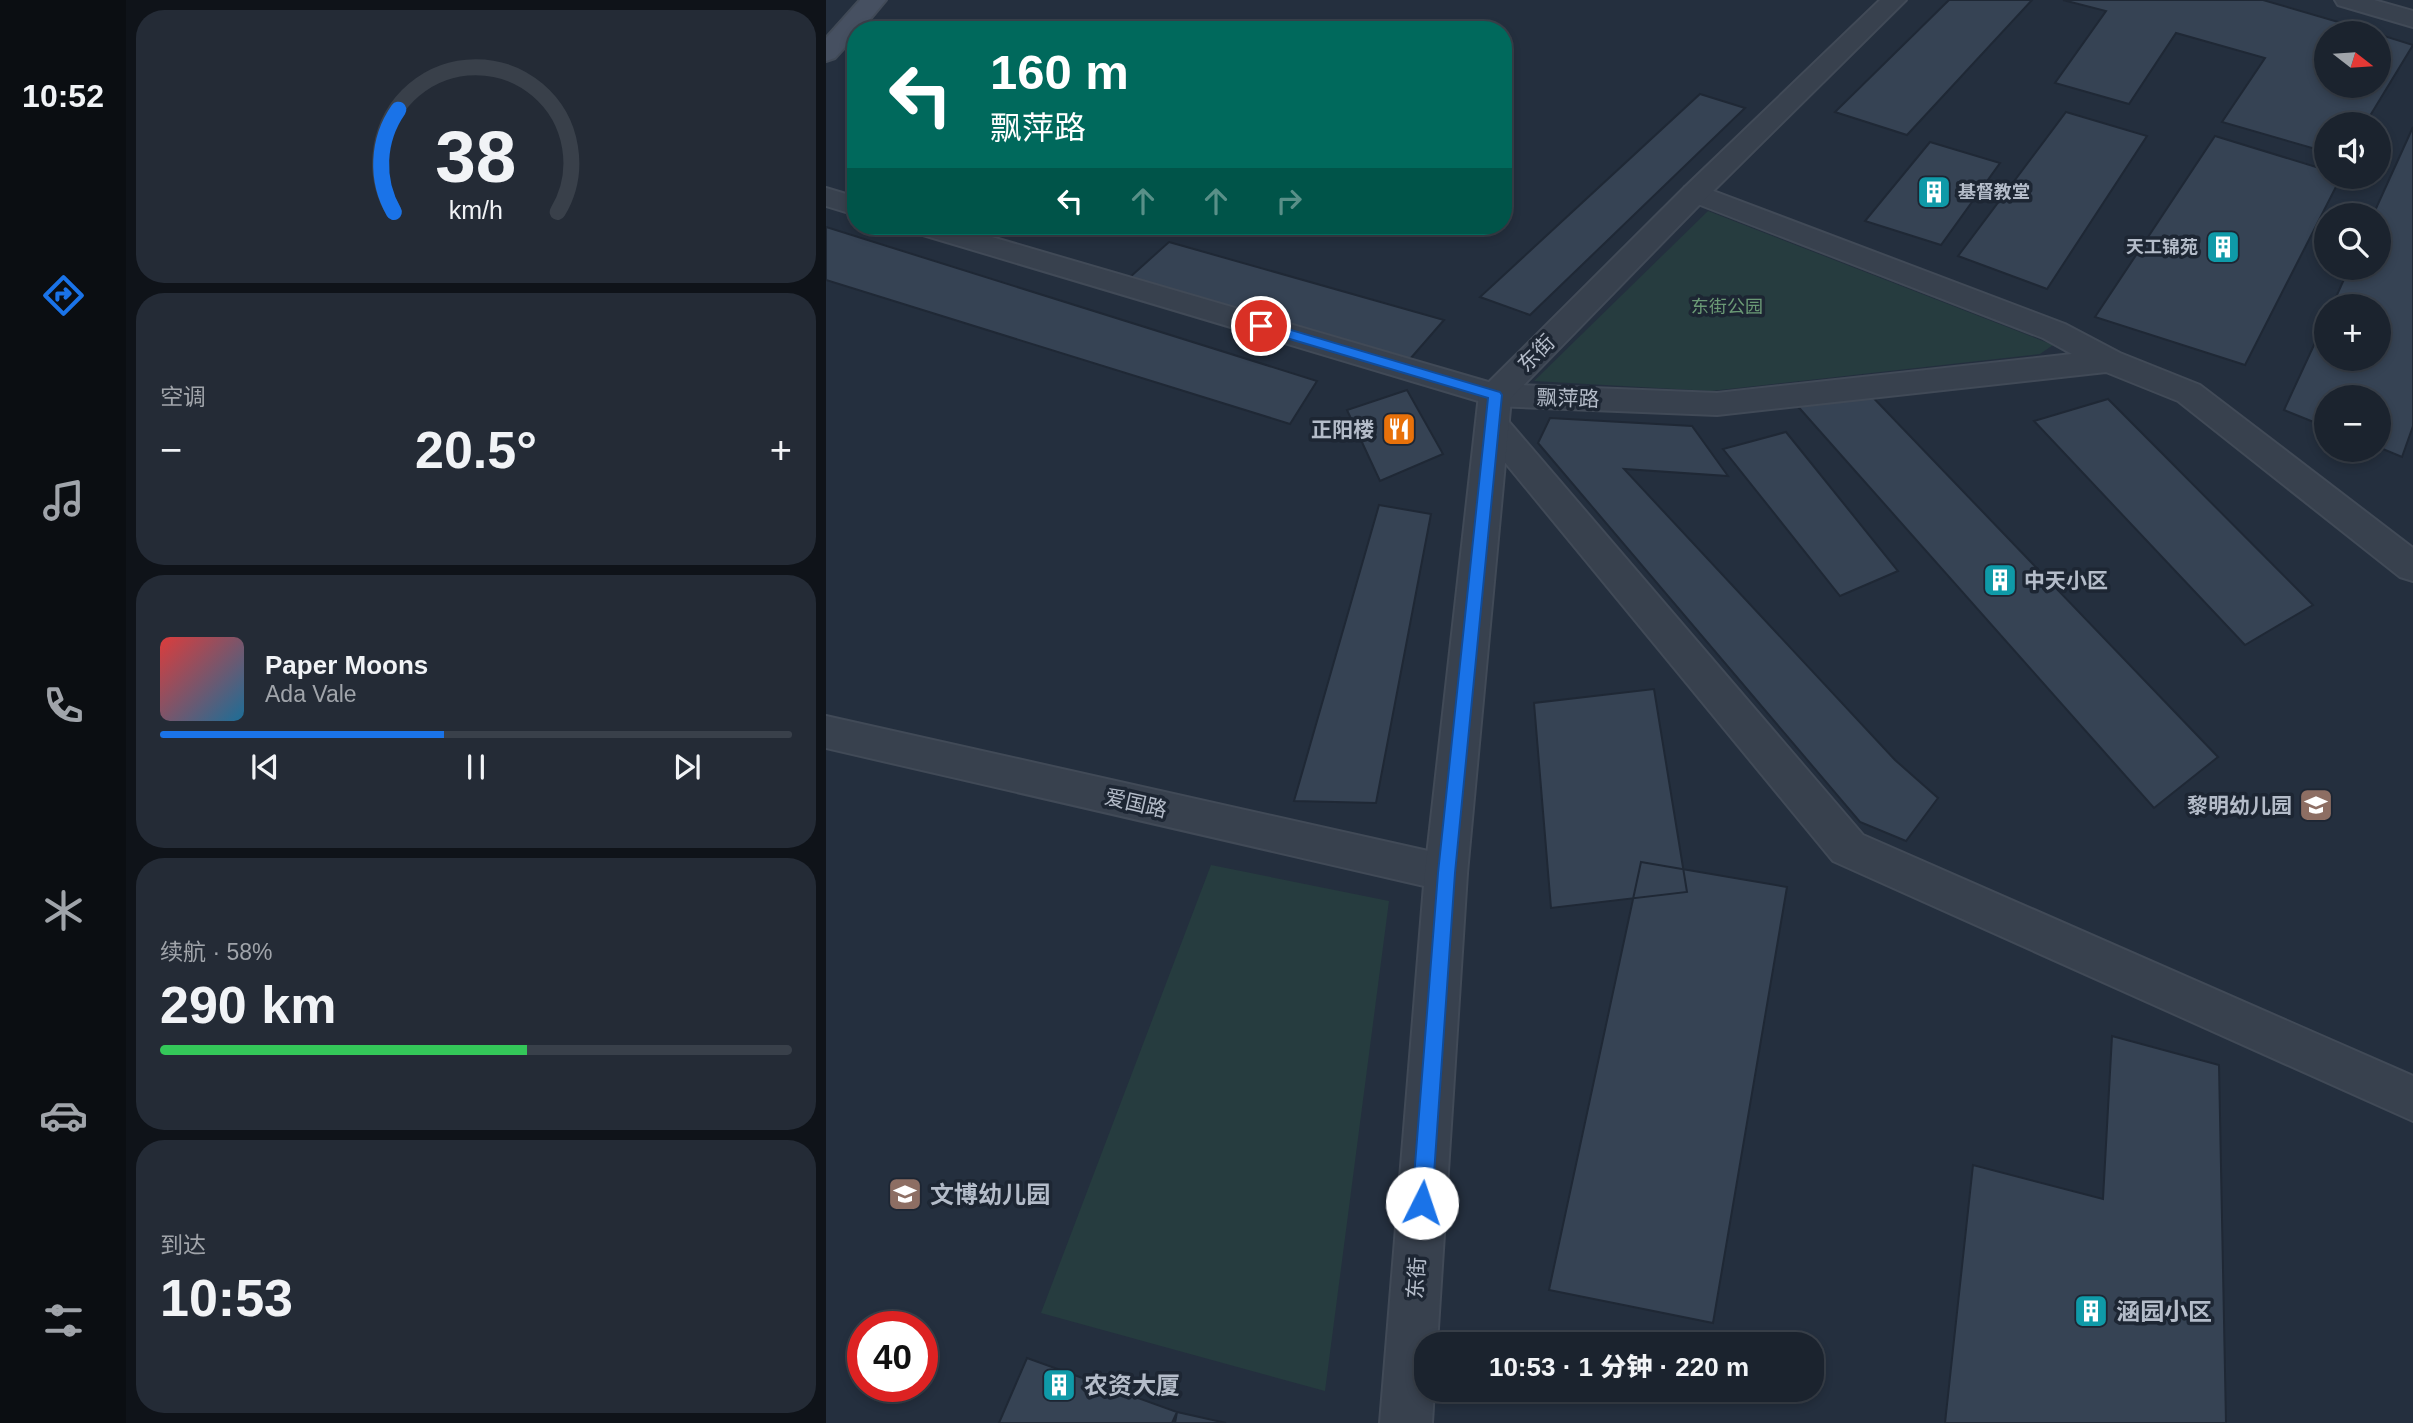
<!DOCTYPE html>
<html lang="zh">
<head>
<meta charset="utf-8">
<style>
	:root { --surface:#1b232e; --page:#242b36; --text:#f1f3f6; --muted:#a0a4aa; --line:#39404a; --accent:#1a73e8 }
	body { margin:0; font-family:Helvetica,"Noto Sans SC",sans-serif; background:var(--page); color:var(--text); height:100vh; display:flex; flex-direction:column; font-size:26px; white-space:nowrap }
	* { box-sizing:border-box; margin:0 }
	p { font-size:23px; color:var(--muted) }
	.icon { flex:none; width:38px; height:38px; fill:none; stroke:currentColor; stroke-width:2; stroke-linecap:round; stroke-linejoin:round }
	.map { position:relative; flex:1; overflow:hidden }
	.sheet { display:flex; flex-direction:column; gap:10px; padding:10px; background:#0f1319; width:700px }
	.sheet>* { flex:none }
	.top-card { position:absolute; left:21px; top:21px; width:665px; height:214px; border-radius:28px; box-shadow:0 4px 10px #0003,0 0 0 2px var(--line); background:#00695c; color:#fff; overflow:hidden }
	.needle { width:46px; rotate:107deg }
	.buttons { position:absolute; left:1488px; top:21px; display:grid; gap:14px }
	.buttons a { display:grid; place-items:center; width:77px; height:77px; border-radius:50%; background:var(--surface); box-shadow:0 4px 10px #0003,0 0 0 2px var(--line); font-size:35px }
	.speed { position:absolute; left:21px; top:1311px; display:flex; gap:14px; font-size:35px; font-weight:700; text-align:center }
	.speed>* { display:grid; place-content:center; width:91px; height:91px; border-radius:50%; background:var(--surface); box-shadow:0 4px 10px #0003,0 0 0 2px var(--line); line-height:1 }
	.speed .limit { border:10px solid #d22; background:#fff; color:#111 }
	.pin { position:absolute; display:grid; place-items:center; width:60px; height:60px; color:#fff; margin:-30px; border:4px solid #fff; border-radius:50%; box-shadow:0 2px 7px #0007 }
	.me { position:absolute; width:77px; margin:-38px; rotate:4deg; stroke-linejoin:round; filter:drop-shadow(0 0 5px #0008) }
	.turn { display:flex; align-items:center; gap:24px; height:147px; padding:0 28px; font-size:32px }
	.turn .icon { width:91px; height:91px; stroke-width:2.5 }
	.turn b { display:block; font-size:49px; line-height:60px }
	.lanes { display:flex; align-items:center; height:66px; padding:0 28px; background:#0003; justify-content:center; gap:35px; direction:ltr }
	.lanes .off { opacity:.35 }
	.big { font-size:52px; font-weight:800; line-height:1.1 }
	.sheet .widget { flex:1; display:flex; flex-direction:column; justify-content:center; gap:10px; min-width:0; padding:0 24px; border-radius:28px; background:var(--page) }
	.sheet .dial { align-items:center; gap:0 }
	.dial svg { height:182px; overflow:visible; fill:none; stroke:var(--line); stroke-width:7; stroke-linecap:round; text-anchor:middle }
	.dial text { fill:var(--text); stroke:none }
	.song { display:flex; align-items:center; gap:21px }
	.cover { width:84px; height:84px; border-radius:10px; background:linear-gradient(135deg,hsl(0 70% 55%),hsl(200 70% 35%)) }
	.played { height:7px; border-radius:4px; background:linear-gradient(90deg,var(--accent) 45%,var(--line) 45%) }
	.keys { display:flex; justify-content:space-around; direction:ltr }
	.heat { display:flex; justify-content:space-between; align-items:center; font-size:38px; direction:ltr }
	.charge { height:10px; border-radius:5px; background:linear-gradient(90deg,#34c759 58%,var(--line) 0) }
	.trip { position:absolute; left:588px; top:1332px; width:410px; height:70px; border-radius:28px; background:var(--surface); box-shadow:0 4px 10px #0003,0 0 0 2px var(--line); font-weight:800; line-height:70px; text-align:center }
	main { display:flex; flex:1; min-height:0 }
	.tabs { display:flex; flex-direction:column; width:126px; justify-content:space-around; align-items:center; background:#0b0e12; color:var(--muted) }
	.tabs .icon { width:49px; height:49px }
	.tabs .selected { color:var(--accent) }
	.tabs b { font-size:32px; color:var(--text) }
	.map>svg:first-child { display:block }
</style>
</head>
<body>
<main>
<nav class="tabs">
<b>10:52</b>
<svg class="icon selected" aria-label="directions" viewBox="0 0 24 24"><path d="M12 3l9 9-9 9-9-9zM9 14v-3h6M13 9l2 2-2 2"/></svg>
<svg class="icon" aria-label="music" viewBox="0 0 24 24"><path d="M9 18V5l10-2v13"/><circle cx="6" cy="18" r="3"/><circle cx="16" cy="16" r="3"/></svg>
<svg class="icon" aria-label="phone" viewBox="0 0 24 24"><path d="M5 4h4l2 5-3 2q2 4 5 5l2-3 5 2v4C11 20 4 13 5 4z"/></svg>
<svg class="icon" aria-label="climate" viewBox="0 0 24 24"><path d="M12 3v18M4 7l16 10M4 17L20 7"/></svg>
<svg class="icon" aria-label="car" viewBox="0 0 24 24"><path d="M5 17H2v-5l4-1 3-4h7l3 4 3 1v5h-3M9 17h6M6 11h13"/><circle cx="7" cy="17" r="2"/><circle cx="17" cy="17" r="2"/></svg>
<svg class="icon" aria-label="filters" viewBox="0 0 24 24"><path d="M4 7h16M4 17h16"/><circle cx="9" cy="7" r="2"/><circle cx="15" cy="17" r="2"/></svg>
</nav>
<section class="sheet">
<div class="widget dial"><svg viewBox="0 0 100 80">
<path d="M14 69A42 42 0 1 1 86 69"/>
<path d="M14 69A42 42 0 0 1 16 24" stroke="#1a73e8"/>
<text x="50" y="56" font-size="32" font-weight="700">38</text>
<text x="50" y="72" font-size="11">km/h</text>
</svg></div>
<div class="widget"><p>空调</p>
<div class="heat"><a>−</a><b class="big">20.5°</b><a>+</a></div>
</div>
<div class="widget">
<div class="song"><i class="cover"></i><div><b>Paper Moons</b><p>Ada Vale</p></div></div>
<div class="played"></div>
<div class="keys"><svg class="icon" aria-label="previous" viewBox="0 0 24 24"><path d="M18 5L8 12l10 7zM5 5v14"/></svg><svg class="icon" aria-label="pause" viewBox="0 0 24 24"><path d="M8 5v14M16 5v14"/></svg><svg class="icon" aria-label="next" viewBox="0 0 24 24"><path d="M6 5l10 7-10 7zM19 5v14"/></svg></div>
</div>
<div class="widget"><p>续航 · 58%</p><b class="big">290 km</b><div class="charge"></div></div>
<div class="widget"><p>到达</p><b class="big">10:53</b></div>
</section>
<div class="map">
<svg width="1587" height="1423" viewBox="0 0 1587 1423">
	<rect width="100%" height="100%" fill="#242f3e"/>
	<!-- green -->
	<path fill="#263c3f" d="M 882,211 L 1227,345 L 1214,354 L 885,391 L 708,381 Z
		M 385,865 L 563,901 L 499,1391 L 215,1313 Z"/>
	<!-- building -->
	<path fill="#364354" stroke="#1f2835" stroke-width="2" d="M 1123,0 L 1206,0 L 1081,135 L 1009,112 Z
		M 1237,0 L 1437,0 L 1550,33 L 1500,33 L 1500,86 L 1552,86 L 1552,34 L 1587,45 L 1539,124 L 1500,124 L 1500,152 L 1396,122 L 1439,58 L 1350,33 L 1303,104 L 1229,83 L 1280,11 Z
		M 874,94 L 919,108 L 704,315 L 654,297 Z
		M 1240,112 L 1321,136 L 1221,289 L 1132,256 Z
		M 1587,127 L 1587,426 L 1576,457 L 1552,447 L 1552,397 L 1500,397 L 1500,427 L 1458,410 L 1500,319 L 1500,359 L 1552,359 L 1552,306 L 1506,306 L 1523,268 L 1552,268 L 1552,215 L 1547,215 Z
		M 1389,136 L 1500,170 L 1500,177 L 1515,177 L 1419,365 L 1269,317 Z
		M 1104,142 L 1174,163 L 1115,245 L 1039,221 Z
		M 0,227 L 491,381 L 464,424 L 0,280 Z
		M 343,242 L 618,320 L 584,359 L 303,278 Z
		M 1036,386 L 1392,757 L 1328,808 L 968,402 Z
		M 581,390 L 617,454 L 554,481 L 521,410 Z
		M 1282,399 L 1487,605 L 1419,645 L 1208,421 Z
		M 724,418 L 866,426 L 902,476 L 798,469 L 1069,760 L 1112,798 L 1080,841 L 1034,822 L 712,443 Z
		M 960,432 L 1072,571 L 1014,596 L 897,449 Z
		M 553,505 L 605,514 L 550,803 L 468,801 Z
		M 828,689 L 861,892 L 725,908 L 708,703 Z
		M 815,862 L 961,887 L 887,1323 L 723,1290 Z
		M 1286,1036 L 1393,1065 L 1400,1423 L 1119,1423 L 1147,1165 L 1277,1199 Z
		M 201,1358 L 351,1412 L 346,1423 L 173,1423 Z
		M 351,1412 L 400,1423 L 349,1423 Z"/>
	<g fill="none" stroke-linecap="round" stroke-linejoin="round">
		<!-- minor casing -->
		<g stroke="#414a57" stroke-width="4">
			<path id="minor" d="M 869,184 L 1239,324 L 1294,353 L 1374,385 L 1587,548 L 1587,581 L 1574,577 L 1352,401 L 1280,372 L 891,415 L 669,406 L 87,232 L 82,226 L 128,226 L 669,384 L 891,393 L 1246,354 L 1217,338 L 859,199 L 855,193 L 859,187 Z
				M 0,188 L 30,197 L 30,215 L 0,206 Z
				M 666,412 L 678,416 L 1037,835 L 1587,1076 L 1587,1121 L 1007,861 L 654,432 L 650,424 L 654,416 Z
				M 0,716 L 620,855 L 635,860 L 641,873 L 635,886 L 620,891 L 0,748 Z"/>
		</g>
		<!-- tertiary casing -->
		<g stroke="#414a57" stroke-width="4">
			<path id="tertiary" d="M 1054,0 L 1080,0 L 879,199 L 685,398 L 641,873 L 611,1344 L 600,1344 L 600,1390 L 608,1390 L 606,1423 L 554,1423 L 599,873 L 653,395 L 658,387 L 859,187 Z
				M 1509,0 L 1548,0 L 1587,11 L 1587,27 L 1512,5 Z"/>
		</g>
		<!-- secondary casing -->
		<g stroke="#414a57" stroke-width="4">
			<path id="secondary" d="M 34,0 L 60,0 L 35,30 L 30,30 L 30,35 L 9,58 L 0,61 L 0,38 Z"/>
		</g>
		<!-- minor -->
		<use href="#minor" fill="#38414e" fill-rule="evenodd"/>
		<!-- tertiary -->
		<use href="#tertiary" fill="#38414e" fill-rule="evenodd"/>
		<!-- secondary -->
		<use href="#secondary" fill="#465061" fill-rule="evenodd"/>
	</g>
	<!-- route -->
	<path fill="#1a73e8" stroke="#114b97" stroke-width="2" d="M 435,321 L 674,392 L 676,395 L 629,873 L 606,1203 L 603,1210 L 596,1213 L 589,1210 L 586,1203 L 612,873 L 662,398 L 430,329 L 428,326 Z"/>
	<!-- icons -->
	<defs>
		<g id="building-square" transform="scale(1.75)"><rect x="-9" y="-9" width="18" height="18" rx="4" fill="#0f9aa8" stroke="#1d2633"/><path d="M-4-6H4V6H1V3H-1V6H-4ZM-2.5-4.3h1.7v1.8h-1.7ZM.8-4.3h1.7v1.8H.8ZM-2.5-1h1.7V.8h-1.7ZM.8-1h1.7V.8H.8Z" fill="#fff"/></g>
		<g id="restaurant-square" transform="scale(1.75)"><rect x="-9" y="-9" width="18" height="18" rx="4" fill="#e8710a" stroke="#1d2633"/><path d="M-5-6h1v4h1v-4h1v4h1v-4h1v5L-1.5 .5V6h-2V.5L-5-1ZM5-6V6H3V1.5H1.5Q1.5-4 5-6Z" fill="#fff"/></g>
		<g id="school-square" transform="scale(1.75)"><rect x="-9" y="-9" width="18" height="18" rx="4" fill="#8d6e63" stroke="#1d2633"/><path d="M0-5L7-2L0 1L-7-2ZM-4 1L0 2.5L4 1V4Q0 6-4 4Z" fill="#fff"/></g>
	</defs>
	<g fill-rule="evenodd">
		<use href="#building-square" x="1108" y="192"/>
		<use href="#building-square" x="1397" y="247"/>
		<use href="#restaurant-square" x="573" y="429"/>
		<use href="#building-square" x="1174" y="580"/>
		<use href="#school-square" x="1490" y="805"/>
		<use href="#school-square" x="79" y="1194"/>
		<use href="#building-square" x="1265" y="1311"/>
		<use href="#building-square" x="233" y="1385"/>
	</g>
	<g text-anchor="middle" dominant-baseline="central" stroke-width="7" stroke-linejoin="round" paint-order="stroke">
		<!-- far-poi labels -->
		<g font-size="18" font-weight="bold" fill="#b4bcc9" stroke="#1d2633" text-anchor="start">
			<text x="1132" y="192">基督教堂</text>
			<text x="1372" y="247" text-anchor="end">天工锦苑</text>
		</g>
		<!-- far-park labels -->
		<g font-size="18" fill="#6b9a76" stroke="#1d2633">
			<text x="901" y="307">东街公园</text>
		</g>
		<!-- street labels -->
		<g font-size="21" fill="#b4bcc9" stroke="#1d2633">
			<text transform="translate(710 353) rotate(-45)">东街</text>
			<text transform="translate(742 398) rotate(2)">飘萍路</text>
			<text transform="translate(310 803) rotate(13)">爱国路</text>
			<text transform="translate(590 1278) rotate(-86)">东街</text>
		</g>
		<!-- poi labels -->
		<g font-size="21" font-weight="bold" fill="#b4bcc9" stroke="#1d2633" text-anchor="end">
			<text x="548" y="429">正阳楼</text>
			<text x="1198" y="580" text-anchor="start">中天小区</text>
			<text x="1466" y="805">黎明幼儿园</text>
		</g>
		<!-- near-poi labels -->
		<g font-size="24" font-weight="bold" fill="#b4bcc9" stroke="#1d2633" text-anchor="start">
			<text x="104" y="1194">文博幼儿园</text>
			<text x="1290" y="1311">涵园小区</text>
			<text x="258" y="1385">农资大厦</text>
		</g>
	</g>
</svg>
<div class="buttons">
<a><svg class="needle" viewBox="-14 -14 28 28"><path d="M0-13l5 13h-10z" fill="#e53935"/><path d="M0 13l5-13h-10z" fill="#a0a4aa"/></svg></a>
<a><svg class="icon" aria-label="sound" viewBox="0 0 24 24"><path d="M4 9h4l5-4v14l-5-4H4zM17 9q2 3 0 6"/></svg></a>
<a><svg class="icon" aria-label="search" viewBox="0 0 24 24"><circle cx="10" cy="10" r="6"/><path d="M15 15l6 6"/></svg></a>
<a>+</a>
<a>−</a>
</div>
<div class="speed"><div class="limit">40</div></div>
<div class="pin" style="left:435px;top:326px;background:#d93025"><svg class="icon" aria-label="arrive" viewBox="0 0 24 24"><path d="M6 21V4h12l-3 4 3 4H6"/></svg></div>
<svg class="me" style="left:596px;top:1203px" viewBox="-20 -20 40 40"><circle r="19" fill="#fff"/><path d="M0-13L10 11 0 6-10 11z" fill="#1a73e8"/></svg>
<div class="trip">10:53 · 1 分钟 · 220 m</div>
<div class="top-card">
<div class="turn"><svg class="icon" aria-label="left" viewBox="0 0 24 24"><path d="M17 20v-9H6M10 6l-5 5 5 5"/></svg><div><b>160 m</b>飘萍路</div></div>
<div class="lanes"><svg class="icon" aria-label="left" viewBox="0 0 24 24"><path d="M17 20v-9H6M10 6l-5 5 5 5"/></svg><svg class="icon off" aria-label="ahead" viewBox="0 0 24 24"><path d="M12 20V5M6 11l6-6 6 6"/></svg><svg class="icon off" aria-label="ahead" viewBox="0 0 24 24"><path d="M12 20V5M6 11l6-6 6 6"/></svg><svg class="icon off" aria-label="right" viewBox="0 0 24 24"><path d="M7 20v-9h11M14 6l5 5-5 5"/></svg></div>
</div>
</div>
</main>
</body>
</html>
